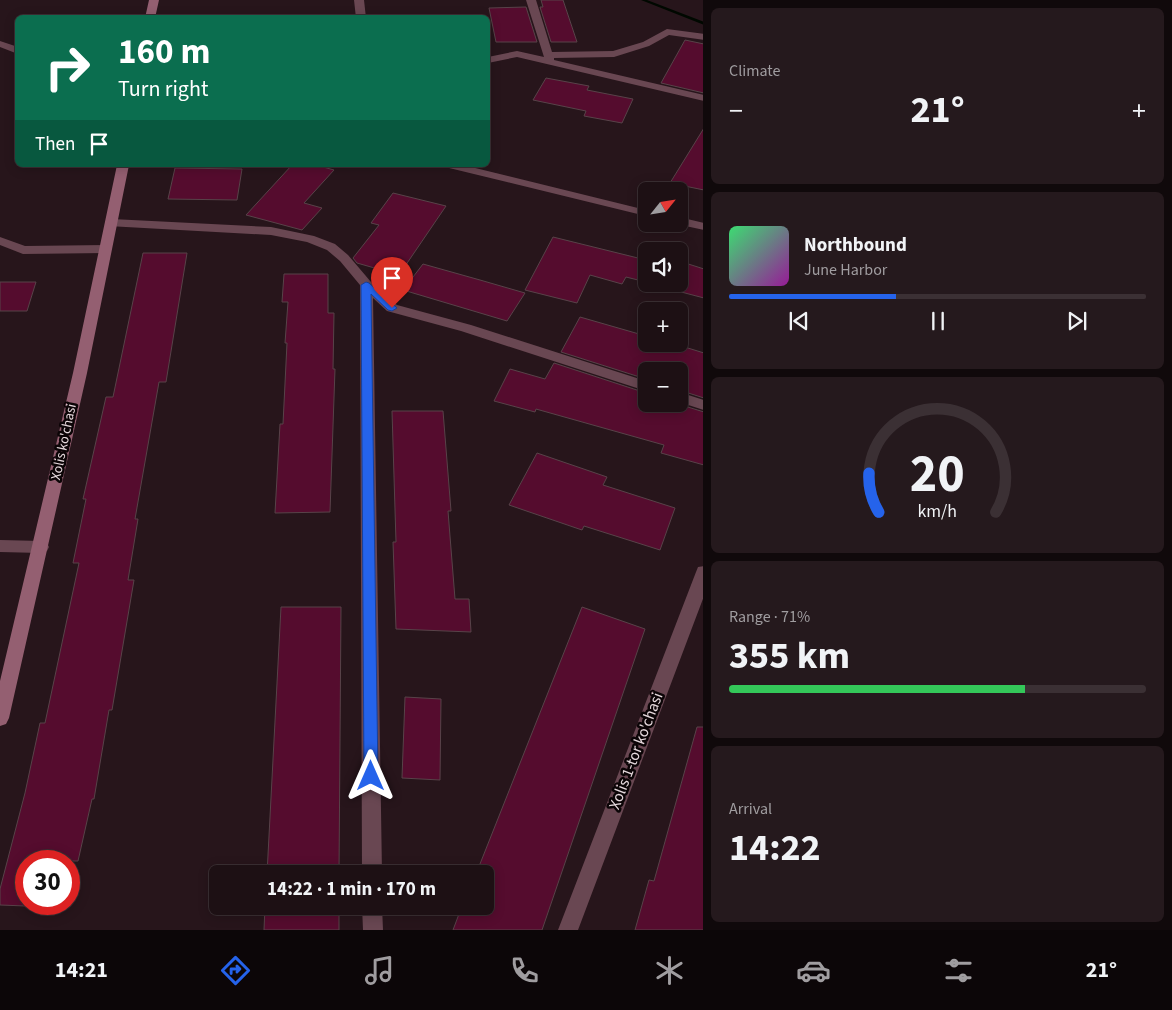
<!DOCTYPE html>
<html lang="en">
<head>
<meta charset="utf-8">
<style>
	:root { --surface:#1d1014; --page:#25191d; --text:#f1f3f6; --muted:#a09da0; --line:#3b3034; --accent:#2563eb }
	body { margin:0; font-family:"Source Sans 3",sans-serif; background:var(--page); color:var(--text); height:100vh; display:flex; flex-direction:column; font-size:19px; white-space:nowrap }
	* { box-sizing:border-box; margin:0 }
	p { font-size:16px; color:var(--muted) }
	.icon { flex:none; width:28px; height:28px; fill:none; stroke:currentColor; stroke-width:2; stroke-linecap:round; stroke-linejoin:round }
	.map { position:relative; flex:1; overflow:hidden }
	.side { display:flex; flex-direction:column; gap:8px; padding:8px; background:#10090b; width:469px }
	.side>* { flex:none }
	.guide { position:absolute; left:15px; top:15px; width:475px; height:152px; border-radius:8px; box-shadow:0 2px 12px #0003,0 0 0 1px var(--line); background:#0b6e4f; color:#fff; overflow:hidden }
	.needle { width:32px; rotate:60deg }
	.buttons { position:absolute; left:638px; top:182px; display:grid; gap:10px }
	.buttons a { display:grid; place-items:center; width:50px; height:50px; border-radius:8px; background:var(--surface); box-shadow:0 2px 12px #0003,0 0 0 1px var(--line); font-size:25px }
	.speed { position:absolute; left:15px; top:850px; display:flex; gap:10px; font-size:25px; font-weight:700; text-align:center }
	.speed>* { display:grid; place-content:center; width:65px; height:65px; border-radius:50%; background:var(--surface); box-shadow:0 2px 12px #0003,0 0 0 1px var(--line); line-height:1 }
	.speed .limit { border:8px solid #d22; background:#fff; color:#111 }
	.pin { position:absolute; display:grid; place-items:center; width:42px; height:42px; color:#fff; margin:-51px -21px; border-radius:50% 50% 50% 0; rotate:-45deg; box-shadow:0 0 5px #0007 }
	.pin .icon { rotate:45deg }
	.me { position:absolute; width:55px; margin:-28px; rotate:0deg; stroke-linejoin:round; filter:drop-shadow(0 0 4px #0008) }
	.turn { display:flex; align-items:center; gap:18px; height:105px; padding:0 20px; font-size:22px }
	.turn .icon { width:65px; height:65px; stroke-width:2.5 }
	.turn b { display:block; font-size:35px; line-height:42px }
	.then { display:flex; align-items:center; height:48px; padding:0 20px; background:#0003; gap:10px; font-size:19px }
	.big { font-size:38px; font-weight:700; line-height:1.1 }
	.side .card { flex:1; display:flex; flex-direction:column; justify-content:center; gap:8px; min-width:0; padding:0 18px; border-radius:8px; background:var(--page) }
	.side .dial { align-items:center; gap:0 }
	.dial svg { height:130px; overflow:visible; fill:none; stroke:var(--line); stroke-width:7; stroke-linecap:round; text-anchor:middle }
	.dial text { fill:var(--text); stroke:none }
	.song { display:flex; align-items:center; gap:15px }
	.cover { width:60px; height:60px; border-radius:8px; background:linear-gradient(135deg,hsl(140 70% 55%),hsl(300 70% 35%)) }
	.played { height:5px; border-radius:2px; background:linear-gradient(90deg,var(--accent) 40%,var(--line) 40%) }
	.keys { display:flex; justify-content:space-around; direction:ltr }
	.heat { display:flex; justify-content:space-between; align-items:center; font-size:28px; direction:ltr }
	.charge { height:8px; border-radius:4px; background:linear-gradient(90deg,#34c759 71%,var(--line) 0) }
	.trip { position:absolute; left:209px; top:865px; width:285px; height:50px; border-radius:8px; background:var(--surface); box-shadow:0 2px 12px #0003,0 0 0 1px var(--line); font-weight:700; line-height:50px; text-align:center }
	.menu { display:flex; height:80px; justify-content:space-around; align-items:center; background:#0c0608; color:var(--muted) }
	.menu .icon { width:35px; height:35px }
	.menu .active { color:var(--accent) }
	.menu b { font-size:22px; color:var(--text) }
	main { display:flex; flex:1; min-height:0 }
	.map>svg:first-child { display:block }
</style>
</head>
<body>
<main>
<div class="map">
<svg width="704" height="930" viewBox="0 0 704 930">
	<rect width="100%" height="100%" fill="#27151b"/>
	<g fill="none" stroke-linecap="round" stroke-linejoin="round">
		<!-- stream -->
		<path fill="#000800" fill-rule="evenodd" d="M 641,0 L 647,0 L 704,22 L 704,25 Z"/>
	</g>
	<!-- building -->
	<path fill="#550c2e" stroke="#584349" d="M 541,0 L 563,0 L 577,42 L 551,42 L 540,7 L 543,7 Z
		M 526,7 L 537,42 L 496,42 L 489,8 Z
		M 685,40 L 704,44 L 704,93 L 661,83 Z
		M 546,78 L 589,86 L 587,90 L 633,99 L 622,123 L 584,116 L 586,111 L 533,100 Z
		M 704,128 L 704,190 L 670,183 Z
		M 292,165 L 316,165 L 334,170 L 304,203 L 322,208 L 302,230 L 246,215 Z
		M 175,168 L 242,169 L 237,200 L 168,199 Z
		M 393,193 L 446,206 L 399,275 L 357,263 L 353,258 L 379,225 L 371,223 Z
		M 553,237 L 642,259 L 646,253 L 646,282 L 626,277 L 622,284 L 590,275 L 577,303 L 525,290 Z
		M 143,253 L 187,253 L 166,382 L 159,382 L 135,519 L 138,519 L 128,580 L 134,580 L 112,710 L 109,710 L 94,799 L 92,799 L 78,861 L 26,861 L 26,906 L 0,905 L 0,889 L 25,793 L 40,723 L 45,723 L 79,563 L 73,563 L 86,499 L 83,499 L 106,397 L 113,397 Z
		M 679,261 L 704,269 L 704,298 L 651,284 L 679,284 Z
		M 423,264 L 480,280 L 525,293 L 507,321 L 403,290 Z
		M 284,274 L 328,274 L 328,313 L 334,313 L 333,369 L 335,369 L 330,512 L 275,513 L 280,424 L 283,424 L 287,343 L 285,343 L 288,302 L 282,302 Z
		M 0,282 L 36,282 L 27,311 L 0,311 Z
		M 580,317 L 646,336 L 646,344 L 675,344 L 704,353 L 704,398 L 679,390 L 679,371 L 646,371 L 646,379 L 561,352 Z
		M 554,363 L 646,393 L 646,404 L 678,404 L 704,412 L 704,465 L 661,453 L 664,445 L 536,409 L 535,412 L 494,401 L 510,369 L 545,379 Z
		M 392,411 L 443,411 L 451,511 L 448,511 L 455,599 L 469,599 L 471,632 L 396,629 L 393,542 L 396,542 Z
		M 537,453 L 607,477 L 603,485 L 675,508 L 660,550 L 584,526 L 582,530 L 509,505 Z
		M 281,607 L 341,607 L 339,874 L 267,874 Z
		M 582,607 L 645,629 L 542,930 L 453,930 L 462,906 L 485,906 L 485,874 L 476,874 Z
		M 405,697 L 441,699 L 440,780 L 402,778 Z
		M 697,727 L 704,727 L 704,930 L 635,930 L 649,880 L 654,881 Z
		M 265,906 L 339,906 L 339,930 L 264,930 Z"/>
	<g fill="none" stroke-linecap="round" stroke-linejoin="round">
		<!-- street -->
		<path fill="#694752" fill-rule="evenodd" d="M 354,0 L 364,0 L 366,18 L 356,18 Z
			M 526,0 L 536,0 L 552,52 L 613,51 L 643,42 L 667,29 L 704,34 L 704,40 L 669,35 L 649,46 L 614,57 L 554,58 L 554,60 L 704,95 L 704,101 L 517,57 L 488,63 L 488,57 L 517,51 L 544,57 Z
			M 0,41 L 18,47 L 18,54 L 0,47 Z
			M 443,165 L 463,165 L 646,210 L 646,216 L 445,167 Z
			M 679,217 L 704,223 L 704,230 L 676,224 L 679,224 Z
			M 112,219 L 271,227 L 314,236 L 335,244 L 348,255 L 371,282 L 397,305 L 471,325 L 646,381 L 646,391 L 461,331 L 387,311 L 373,298 L 382,874 L 362,874 L 360,285 L 340,261 L 327,250 L 307,242 L 271,235 L 108,226 L 106,223 Z
			M 0,237 L 25,246 L 106,245 L 112,249 L 106,253 L 23,254 L 0,245 Z
			M 679,392 L 704,400 L 704,410 L 679,402 Z
			M 0,540 L 41,541 L 47,543 L 49,547 L 47,551 L 41,553 L 0,552 Z
			M 704,566 L 704,596 L 578,930 L 558,930 L 696,572 L 698,567 Z
			M 362,906 L 382,906 L 383,930 L 363,930 Z"/>
		<!-- secondary -->
		<path fill="#945f71" fill-rule="evenodd" d="M 149,0 L 159,0 L 155,18 L 145,18 Z
			M 117,165 L 129,165 L 87,373 L 9,718 L 6,724 L 0,726 L 0,681 L 73,373 Z"/>
	</g>
	<!-- route -->
	<path fill="#2563eb" stroke="#184099" d="M 366,282 L 369,283 L 397,308 L 392,311 L 388,310 L 371,294 L 378,776 L 376,780 L 371,782 L 366,780 L 364,776 L 361,285 Z"/>
	<g text-anchor="middle" dominant-baseline="central" stroke-width="5" stroke-linejoin="round" paint-order="stroke">
		<!-- street labels -->
		<g font-size="14" fill="#e5d8dc" stroke="#0b0406">
			<text transform="translate(64 442) rotate(-78)">Xolis ko'chasi</text>
		</g>
		<!-- near-street labels -->
		<g font-size="16" fill="#e5d8dc" stroke="#0b0406">
			<text transform="translate(636 751) rotate(-69)">Xolis 1-tor ko'chasi</text>
		</g>
	</g>
</svg>
<div class="buttons">
<a><svg class="needle" viewBox="-14 -14 28 28"><path d="M0-13l5 13h-10z" fill="#e53935"/><path d="M0 13l5-13h-10z" fill="#a09da0"/></svg></a>
<a><svg class="icon" aria-label="sound" viewBox="0 0 24 24"><path d="M4 9h4l5-4v14l-5-4H4zM17 9q2 3 0 6"/></svg></a>
<a>+</a>
<a>−</a>
</div>
<div class="speed"><div class="limit">30</div></div>
<div class="pin" style="left:392px;top:308px;background:#d93025"><svg class="icon" aria-label="arrive" viewBox="0 0 24 24"><path d="M6 21V4h12l-3 4 3 4H6"/></svg></div>
<svg class="me" style="left:371px;top:776px" viewBox="-20 -20 40 40"><path d="M0-17L14 15 0 8-14 15z" fill="#2563eb" stroke="#fff" stroke-width="4"/></svg>
<div class="trip">14:22 · 1 min · 170 m</div>
<div class="guide">
<div class="turn"><svg class="icon" aria-label="right" viewBox="0 0 24 24"><path d="M7 20v-9h11M14 6l5 5-5 5"/></svg><div><b>160 m</b>Turn right</div></div>
<div class="then">Then<svg class="icon" aria-label="arrive" viewBox="0 0 24 24"><path d="M6 21V4h12l-3 4 3 4H6"/></svg></div>
</div>
</div>
<section class="side">
<div class="card"><p>Climate</p>
<div class="heat"><a>−</a><b class="big">21°</b><a>+</a></div>
</div>
<div class="card">
<div class="song"><i class="cover"></i><div><b>Northbound</b><p>June Harbor</p></div></div>
<div class="played"></div>
<div class="keys"><svg class="icon" aria-label="previous" viewBox="0 0 24 24"><path d="M18 5L8 12l10 7zM5 5v14"/></svg><svg class="icon" aria-label="pause" viewBox="0 0 24 24"><path d="M8 5v14M16 5v14"/></svg><svg class="icon" aria-label="next" viewBox="0 0 24 24"><path d="M6 5l10 7-10 7zM19 5v14"/></svg></div>
</div>
<div class="card dial"><svg viewBox="0 0 100 80">
<path d="M14 69A42 42 0 1 1 86 69"/>
<path d="M14 69A42 42 0 0 1 8 45" stroke="#2563eb"/>
<text x="50" y="56" font-size="32" font-weight="700">20</text>
<text x="50" y="72" font-size="11">km/h</text>
</svg></div>
<div class="card"><p>Range · 71%</p><b class="big">355 km</b><div class="charge"></div></div>
<div class="card"><p>Arrival</p><b class="big">14:22</b></div>
</section>
</main>
<nav class="menu">
<b>14:21</b>
<svg class="icon active" aria-label="directions" viewBox="0 0 24 24"><path d="M12 3l9 9-9 9-9-9zM9 14v-3h6M13 9l2 2-2 2"/></svg>
<svg class="icon" aria-label="music" viewBox="0 0 24 24"><path d="M9 18V5l10-2v13"/><circle cx="6" cy="18" r="3"/><circle cx="16" cy="16" r="3"/></svg>
<svg class="icon" aria-label="phone" viewBox="0 0 24 24"><path d="M5 4h4l2 5-3 2q2 4 5 5l2-3 5 2v4C11 20 4 13 5 4z"/></svg>
<svg class="icon" aria-label="climate" viewBox="0 0 24 24"><path d="M12 3v18M4 7l16 10M4 17L20 7"/></svg>
<svg class="icon" aria-label="car" viewBox="0 0 24 24"><path d="M5 17H2v-5l4-1 3-4h7l3 4 3 1v5h-3M9 17h6M6 11h13"/><circle cx="7" cy="17" r="2"/><circle cx="17" cy="17" r="2"/></svg>
<svg class="icon" aria-label="filters" viewBox="0 0 24 24"><path d="M4 7h16M4 17h16"/><circle cx="9" cy="7" r="2"/><circle cx="15" cy="17" r="2"/></svg>
<b>21°</b>
</nav>
</body>
</html>
